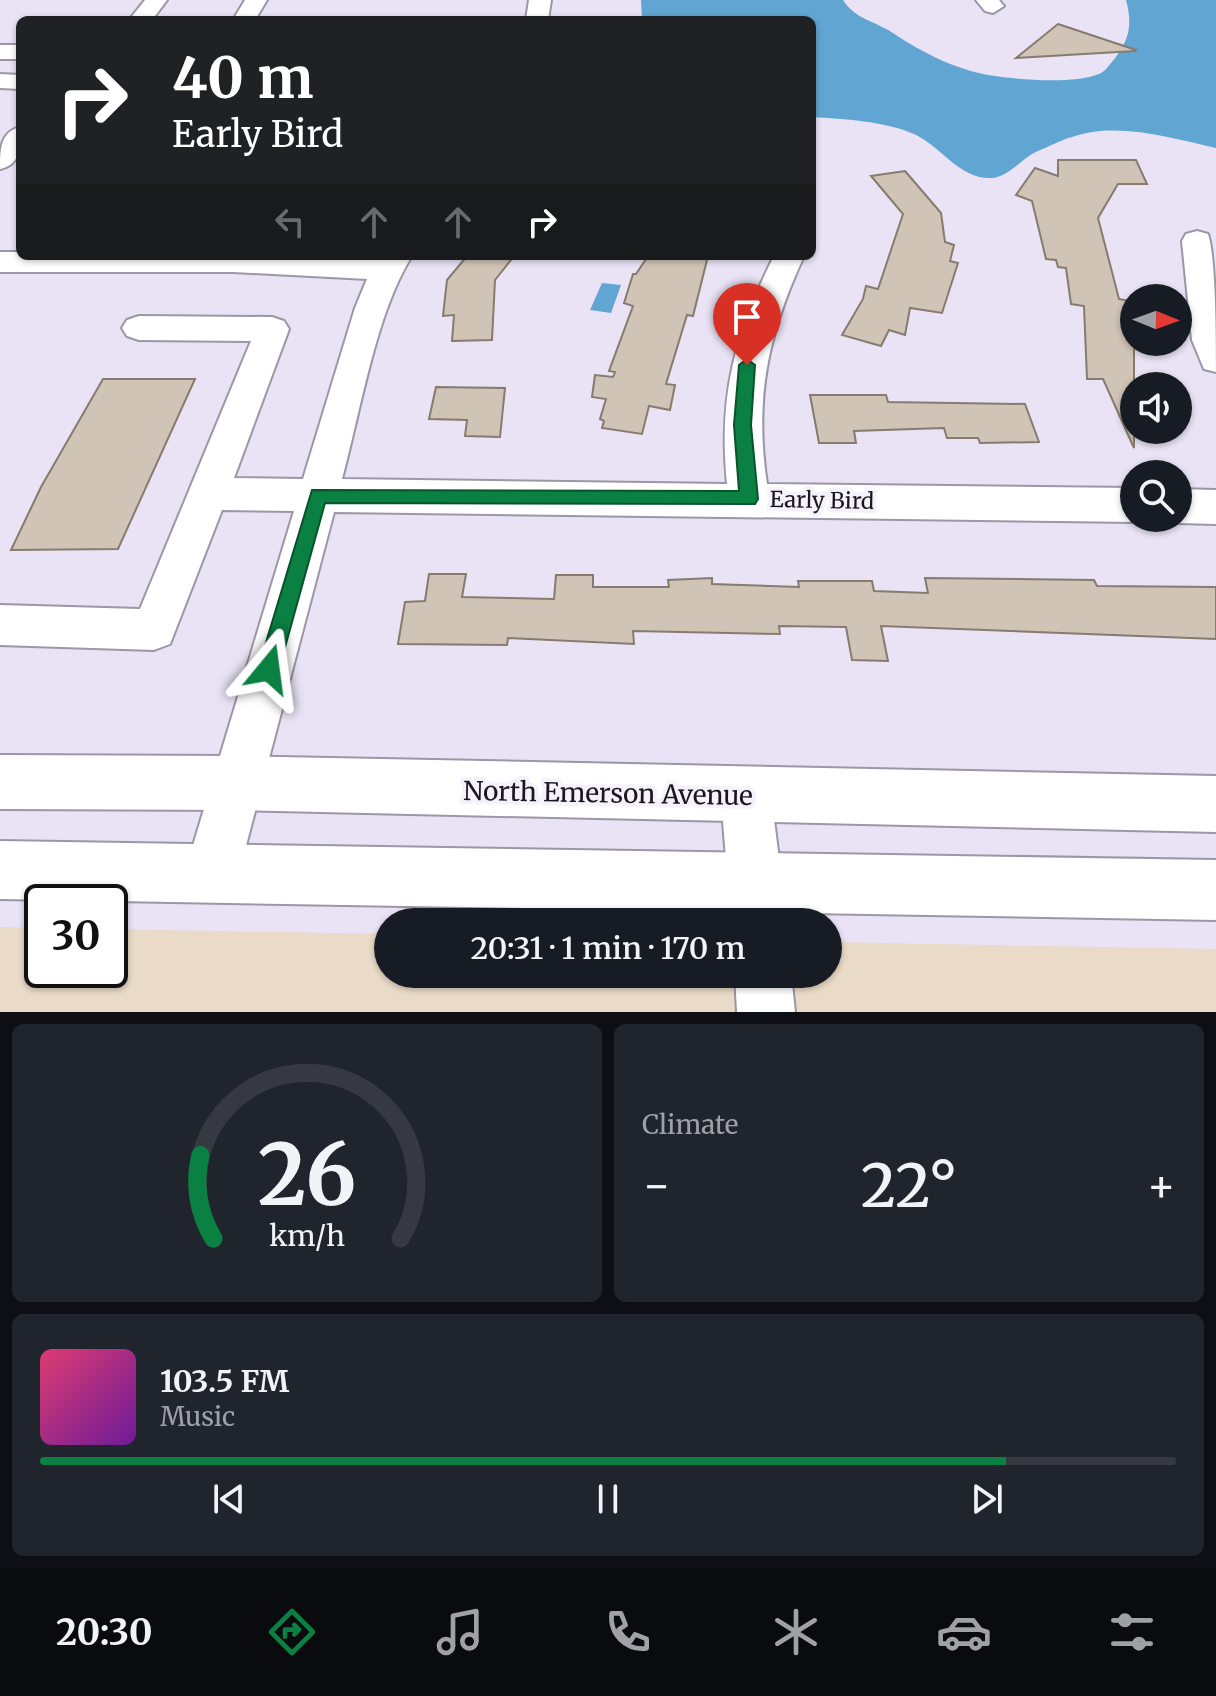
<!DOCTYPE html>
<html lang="en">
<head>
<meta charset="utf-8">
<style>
	:root { --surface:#171b24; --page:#20242c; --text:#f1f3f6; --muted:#9ea1a6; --line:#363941; --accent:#0b8043 }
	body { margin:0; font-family:Merriweather,serif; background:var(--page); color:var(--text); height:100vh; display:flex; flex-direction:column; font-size:30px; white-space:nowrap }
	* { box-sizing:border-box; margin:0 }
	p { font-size:26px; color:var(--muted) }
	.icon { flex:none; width:44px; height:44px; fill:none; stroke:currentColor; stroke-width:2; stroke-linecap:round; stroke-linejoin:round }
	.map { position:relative; height:1012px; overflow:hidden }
	.sheet { display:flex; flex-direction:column; gap:12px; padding:12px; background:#0d0f14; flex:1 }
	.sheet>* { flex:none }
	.hud { position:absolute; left:16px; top:16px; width:800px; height:244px; border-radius:12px; box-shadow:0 2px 6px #0004; background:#202124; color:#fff; overflow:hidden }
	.needle { width:52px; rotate:91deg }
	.tools { position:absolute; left:1120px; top:284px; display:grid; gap:16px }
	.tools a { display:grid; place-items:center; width:72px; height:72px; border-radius:50%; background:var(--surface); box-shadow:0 2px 6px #0004; font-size:40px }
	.speed { position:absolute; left:24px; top:884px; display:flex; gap:16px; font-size:40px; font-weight:700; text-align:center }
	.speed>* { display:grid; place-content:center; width:104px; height:104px; border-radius:50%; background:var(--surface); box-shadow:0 2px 6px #0004; line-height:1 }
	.speed .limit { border:4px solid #111; border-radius:12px; background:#fff; color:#111 }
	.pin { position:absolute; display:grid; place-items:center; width:68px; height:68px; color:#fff; margin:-82px -34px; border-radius:50% 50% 50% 0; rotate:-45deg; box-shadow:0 0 8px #0007 }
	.pin .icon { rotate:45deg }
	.me { position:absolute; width:88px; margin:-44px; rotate:16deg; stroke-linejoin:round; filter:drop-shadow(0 0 6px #0008) }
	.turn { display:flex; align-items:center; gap:28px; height:168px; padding:0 24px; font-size:36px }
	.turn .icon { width:104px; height:104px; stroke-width:2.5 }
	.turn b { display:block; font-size:56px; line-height:68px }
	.lanes { display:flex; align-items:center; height:76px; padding:0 24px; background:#0003; justify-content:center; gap:40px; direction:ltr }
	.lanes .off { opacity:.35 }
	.big { font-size:60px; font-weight:600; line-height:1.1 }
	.sheet .card { flex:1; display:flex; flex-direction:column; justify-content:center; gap:12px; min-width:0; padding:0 28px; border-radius:12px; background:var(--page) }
	.sheet .dial { align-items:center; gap:0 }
	.dial svg { height:208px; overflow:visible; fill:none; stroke:var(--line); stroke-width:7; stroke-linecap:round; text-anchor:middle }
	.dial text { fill:var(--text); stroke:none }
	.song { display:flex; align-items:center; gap:24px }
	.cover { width:96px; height:96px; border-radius:12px; background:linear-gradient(135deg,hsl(340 70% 55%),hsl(280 70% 35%)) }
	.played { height:8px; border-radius:4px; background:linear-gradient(90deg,var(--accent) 85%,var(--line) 85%) }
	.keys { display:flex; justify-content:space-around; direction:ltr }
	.heat { display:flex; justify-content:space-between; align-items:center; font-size:44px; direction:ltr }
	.sheet .tiles { flex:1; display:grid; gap:12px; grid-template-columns:1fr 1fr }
	.card:last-child { grid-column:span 2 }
	.trip { position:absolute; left:374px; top:908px; width:468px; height:80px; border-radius:40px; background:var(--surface); box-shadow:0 2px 6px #0004; font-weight:600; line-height:80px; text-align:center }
	.tabs { display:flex; height:128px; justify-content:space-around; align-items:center; background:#090b0e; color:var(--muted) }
	.tabs .icon { width:56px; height:56px }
	.tabs .selected { color:var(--accent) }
	.tabs b { font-size:36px; color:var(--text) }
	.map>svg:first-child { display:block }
</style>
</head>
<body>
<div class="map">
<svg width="1216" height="1012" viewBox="0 0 1216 1012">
	<rect width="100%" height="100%" fill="#e9e3f5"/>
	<!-- commercial -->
	<path fill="#e9dbc7" d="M 0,927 L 42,928 L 42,970 L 110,970 L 110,929 L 388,934 L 388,974 L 828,974 L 828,942 L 1216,949 L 1216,1012 L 0,1012 Z"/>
	<!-- water -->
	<path fill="#61a6d2" d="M 641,0 L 843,0 C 855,19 875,21 893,33 C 923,53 958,71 995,76 C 1022,80 1074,84 1099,74 C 1105,72 1108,66 1112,62 C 1129,41 1133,26 1126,0 L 1216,0 L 1216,148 C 1172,138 1117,121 1072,137 C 1060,140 1049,147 1038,151 C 1023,157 1009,177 992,178 C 960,180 941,146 914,134 C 884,121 844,119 812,117 L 812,20 L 642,20 Z
		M 602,283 L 621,285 L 611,313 L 590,310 Z"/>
	<!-- building -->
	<path fill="#d0c4b6" stroke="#867b6e" stroke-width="2" d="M 1058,24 L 1136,50 L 1135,51 L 1016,58 Z
		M 1058,160 L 1136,160 L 1147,184 L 1118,184 L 1098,218 L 1119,299 L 1130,301 L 1134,329 L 1134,448 L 1103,379 L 1087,379 L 1084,306 L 1071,304 L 1066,268 L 1058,267 L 1056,260 L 1046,259 L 1032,201 L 1016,195 L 1035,168 L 1058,176 Z
		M 905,171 L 941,213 L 945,242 L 954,245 L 950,261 L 958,263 L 942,313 L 910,308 L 905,335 L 889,330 L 881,346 L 842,335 L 863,299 L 866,286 L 878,289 L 903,214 L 871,176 Z
		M 467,256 L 514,256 L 495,280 L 492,340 L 452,341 L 454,315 L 443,316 L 447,280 Z
		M 648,256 L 708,256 L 693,316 L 687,315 L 666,384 L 675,385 L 670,410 L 649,406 L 642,434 L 602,428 L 604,421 L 600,419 L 606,399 L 592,397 L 595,375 L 613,377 L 615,372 L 609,371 L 633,306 L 624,303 L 633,274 L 636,274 Z
		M 103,379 L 195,379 L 118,549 L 11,550 L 41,487 Z
		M 436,387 L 505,388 L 500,437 L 465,436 L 467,420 L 429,419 Z
		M 810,395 L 886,395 L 888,402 L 1025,404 L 1039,442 L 980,443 L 978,438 L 947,438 L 944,428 L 854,431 L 856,443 L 819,443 Z
		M 429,574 L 466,574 L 462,597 L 554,599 L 556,575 L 593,575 L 593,587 L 669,587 L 668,580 L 712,578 L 712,584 L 799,587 L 798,581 L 872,581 L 874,591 L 928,593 L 925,578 L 1094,580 L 1097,586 L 1216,587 L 1216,639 L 881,626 L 888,661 L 852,660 L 846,627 L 779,626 L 780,634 L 633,631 L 634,644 L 508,638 L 507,645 L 398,644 L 405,602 L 425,601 Z"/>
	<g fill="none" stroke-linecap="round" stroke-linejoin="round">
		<!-- minor casing -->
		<g stroke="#9c96a6" stroke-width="4">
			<path id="minor" d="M 145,0 L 167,0 L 152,20 L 129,20 Z
				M 245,0 L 267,0 L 255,20 L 233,20 Z
				M 529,0 L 551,0 L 548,20 L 526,20 Z
				M 976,0 L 999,0 L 1004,6 L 993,13 L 985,11 Z
				M 0,45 L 20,45 L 20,59 L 0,59 Z
				M 0,74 L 20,75 L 20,89 L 0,88 Z
				M 20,127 C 20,146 22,164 0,169 C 0,150 0,132 20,127 Z
				M 1197,231 L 1208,234 C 1216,257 1216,342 1216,372 L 1204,369 L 1192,340 L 1182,241 L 1186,234 Z
				M 0,252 L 20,252 L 20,256 L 313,256 L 378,259 L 381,256 L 412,256 C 376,312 360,413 342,479 L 727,484 C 718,397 735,333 774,256 L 804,256 C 768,334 754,398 767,484 L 1134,488 L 1134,518 L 1144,518 L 1134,522 L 334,512 L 239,872 L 231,891 L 212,899 L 193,891 L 185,872 L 294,511 L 222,510 L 170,644 L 154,650 L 0,645 L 0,605 L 140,609 L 251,341 L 139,340 L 127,336 L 122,328 L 127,320 L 139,316 L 272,317 L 284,321 L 289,329 L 234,478 L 303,479 L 355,308 L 367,279 L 233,272 L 0,272 Z
				M 1178,489 L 1216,490 L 1216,524 L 1178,523 L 1165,518 L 1178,518 Z
				M 746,771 L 764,778 L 771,796 L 787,922 L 731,922 L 721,796 L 728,778 Z
				M 735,974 L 791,974 L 795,1012 L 737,1012 Z"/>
		</g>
		<!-- major casing -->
		<g stroke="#9c96a6" stroke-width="4">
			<path id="major" d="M 0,755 L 235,756 L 1216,776 L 1216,832 L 235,810 L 0,809 Z
				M 0,841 L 1216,860 L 1216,920 L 0,899 Z"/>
		</g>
		<!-- minor -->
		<use href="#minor" fill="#fff" fill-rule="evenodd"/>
		<!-- major -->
		<use href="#major" fill="#fff" fill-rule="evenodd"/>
	</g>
	<!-- route -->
	<path fill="#0b8043" stroke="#07532c" stroke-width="2" d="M 747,359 L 755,365 L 751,425 L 758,499 L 755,504 L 325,503 L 279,669 L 276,676 L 269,679 L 261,676 L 258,669 L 312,490 L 739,491 L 734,425 L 739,365 Z"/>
	<g text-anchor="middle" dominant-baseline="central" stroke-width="8" stroke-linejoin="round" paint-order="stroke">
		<!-- street labels -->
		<g font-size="22" fill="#1a181e" stroke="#f5f2fc">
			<text transform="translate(822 500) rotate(1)">Early Bird</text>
		</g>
		<!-- near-street labels -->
		<g font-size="26" fill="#1a181e" stroke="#f5f2fc">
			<text transform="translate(608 793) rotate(1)">North Emerson Avenue</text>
		</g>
	</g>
</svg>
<div class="tools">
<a><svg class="needle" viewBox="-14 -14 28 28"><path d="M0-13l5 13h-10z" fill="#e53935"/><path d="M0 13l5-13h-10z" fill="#9ea1a6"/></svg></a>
<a><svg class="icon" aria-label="sound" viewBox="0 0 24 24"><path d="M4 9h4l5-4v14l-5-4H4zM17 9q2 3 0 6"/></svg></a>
<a><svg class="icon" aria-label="search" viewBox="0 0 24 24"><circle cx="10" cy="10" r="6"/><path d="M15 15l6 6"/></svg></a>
</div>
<div class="speed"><div class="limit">30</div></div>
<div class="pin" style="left:747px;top:365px;background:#d93025"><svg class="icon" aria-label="arrive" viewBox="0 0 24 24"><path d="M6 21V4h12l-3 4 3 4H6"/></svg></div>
<svg class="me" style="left:269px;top:669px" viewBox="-20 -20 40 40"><path d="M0-17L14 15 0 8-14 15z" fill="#0b8043" stroke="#fff" stroke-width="4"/></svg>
<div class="trip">20:31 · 1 min · 170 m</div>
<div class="hud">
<div class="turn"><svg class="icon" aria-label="right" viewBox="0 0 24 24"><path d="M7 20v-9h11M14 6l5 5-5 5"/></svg><div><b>40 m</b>Early Bird</div></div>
<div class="lanes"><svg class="icon off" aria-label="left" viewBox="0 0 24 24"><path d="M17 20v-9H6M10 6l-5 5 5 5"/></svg><svg class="icon off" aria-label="ahead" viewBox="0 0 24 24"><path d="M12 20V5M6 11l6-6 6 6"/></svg><svg class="icon off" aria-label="ahead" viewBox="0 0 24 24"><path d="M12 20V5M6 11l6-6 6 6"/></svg><svg class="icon" aria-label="right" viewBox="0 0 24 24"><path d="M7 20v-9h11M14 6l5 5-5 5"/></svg></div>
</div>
</div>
<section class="sheet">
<div class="tiles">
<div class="card dial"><svg viewBox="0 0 100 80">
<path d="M14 69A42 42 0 1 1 86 69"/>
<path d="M14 69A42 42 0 0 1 9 37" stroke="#0b8043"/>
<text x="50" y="56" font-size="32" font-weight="700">26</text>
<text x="50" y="72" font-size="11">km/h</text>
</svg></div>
<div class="card"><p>Climate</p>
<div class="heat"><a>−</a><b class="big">22°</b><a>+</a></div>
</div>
<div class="card">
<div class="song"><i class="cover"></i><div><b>103.5 FM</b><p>Music</p></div></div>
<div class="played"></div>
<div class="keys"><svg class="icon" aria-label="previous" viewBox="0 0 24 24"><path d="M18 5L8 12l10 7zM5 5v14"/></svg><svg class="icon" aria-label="pause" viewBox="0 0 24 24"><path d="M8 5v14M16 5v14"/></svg><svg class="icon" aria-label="next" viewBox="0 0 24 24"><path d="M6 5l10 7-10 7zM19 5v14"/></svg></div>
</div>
</div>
</section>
<nav class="tabs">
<b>20:30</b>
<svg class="icon selected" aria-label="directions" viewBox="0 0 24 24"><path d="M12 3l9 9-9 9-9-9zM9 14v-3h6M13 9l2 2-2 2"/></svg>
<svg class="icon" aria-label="music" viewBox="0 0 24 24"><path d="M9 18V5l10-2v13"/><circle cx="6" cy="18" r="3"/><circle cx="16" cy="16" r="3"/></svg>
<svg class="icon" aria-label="phone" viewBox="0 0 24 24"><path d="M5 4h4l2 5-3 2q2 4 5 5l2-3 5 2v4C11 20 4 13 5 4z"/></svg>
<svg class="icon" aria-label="climate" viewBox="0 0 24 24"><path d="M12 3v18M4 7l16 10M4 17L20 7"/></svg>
<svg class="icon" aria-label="car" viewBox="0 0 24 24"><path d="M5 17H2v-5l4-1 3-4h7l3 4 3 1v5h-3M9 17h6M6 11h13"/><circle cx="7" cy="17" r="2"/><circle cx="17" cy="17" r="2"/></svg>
<svg class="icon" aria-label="filters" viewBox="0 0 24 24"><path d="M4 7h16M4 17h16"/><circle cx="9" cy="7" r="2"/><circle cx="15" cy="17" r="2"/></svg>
</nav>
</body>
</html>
